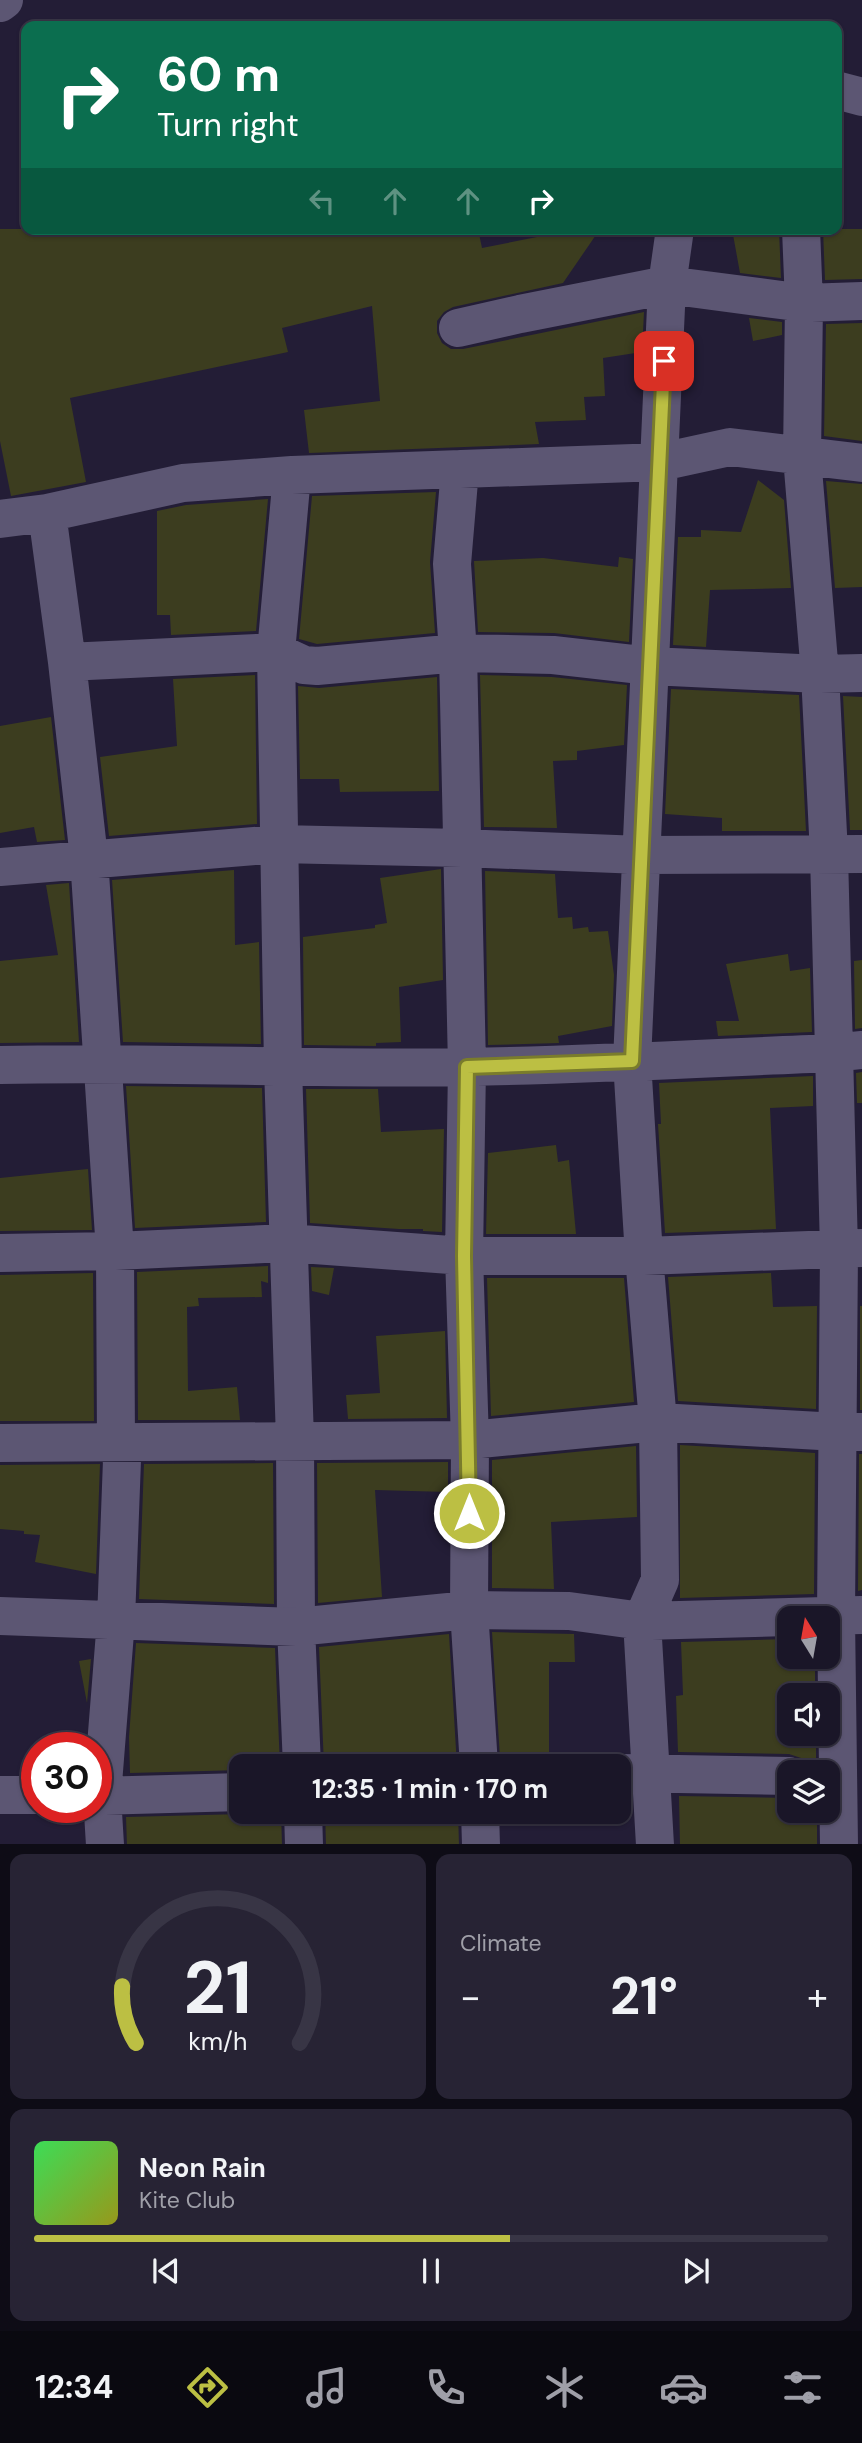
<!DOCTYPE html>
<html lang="en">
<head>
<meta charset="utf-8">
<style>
	:root { --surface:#1a1628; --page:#272334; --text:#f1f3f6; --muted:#9f9fa8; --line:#383545; --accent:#bcbf43 }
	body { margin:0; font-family:"DM Sans",sans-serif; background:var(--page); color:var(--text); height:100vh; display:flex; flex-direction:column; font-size:26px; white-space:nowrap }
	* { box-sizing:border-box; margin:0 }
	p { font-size:23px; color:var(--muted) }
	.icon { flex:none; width:38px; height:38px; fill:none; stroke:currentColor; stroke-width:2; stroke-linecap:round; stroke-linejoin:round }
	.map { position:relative; height:1844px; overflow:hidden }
	.side { display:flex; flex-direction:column; gap:10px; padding:10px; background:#0e0c16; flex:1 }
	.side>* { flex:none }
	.top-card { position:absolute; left:21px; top:21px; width:821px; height:214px; border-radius:14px; box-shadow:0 2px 5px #0004,0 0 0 2px var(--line); background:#0b6e4f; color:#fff; overflow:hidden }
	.needle { width:46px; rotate:349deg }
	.controls { position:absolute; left:777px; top:1606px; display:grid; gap:14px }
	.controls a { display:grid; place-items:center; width:63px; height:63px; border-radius:14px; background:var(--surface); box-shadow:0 2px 5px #0004,0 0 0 2px var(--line); font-size:35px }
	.speed { position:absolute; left:21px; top:1732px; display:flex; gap:14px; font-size:35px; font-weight:700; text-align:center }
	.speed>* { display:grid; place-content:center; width:91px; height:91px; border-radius:50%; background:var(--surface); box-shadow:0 2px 5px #0004,0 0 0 2px var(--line); line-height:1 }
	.speed .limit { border:10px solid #d22; background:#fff; color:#111 }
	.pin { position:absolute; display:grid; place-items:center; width:60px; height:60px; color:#fff; margin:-30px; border-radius:14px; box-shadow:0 4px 10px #0006 }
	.me { position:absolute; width:77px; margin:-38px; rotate:0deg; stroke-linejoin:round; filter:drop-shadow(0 0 5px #0008) }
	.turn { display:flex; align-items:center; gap:24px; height:147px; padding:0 21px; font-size:32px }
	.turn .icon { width:91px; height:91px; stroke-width:2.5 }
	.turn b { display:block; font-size:49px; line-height:60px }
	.lanes { display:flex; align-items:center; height:66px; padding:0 21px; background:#0003; justify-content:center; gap:35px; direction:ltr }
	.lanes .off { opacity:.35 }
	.big { font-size:52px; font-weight:700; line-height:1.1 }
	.side .tile { flex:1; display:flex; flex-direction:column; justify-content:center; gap:10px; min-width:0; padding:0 24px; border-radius:14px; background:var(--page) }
	.side .dial { align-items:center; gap:0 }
	.dial svg { height:182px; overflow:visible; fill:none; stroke:var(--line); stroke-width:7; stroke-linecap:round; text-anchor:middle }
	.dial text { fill:var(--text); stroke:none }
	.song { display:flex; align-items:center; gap:21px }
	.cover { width:84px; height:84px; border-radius:10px; background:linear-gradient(135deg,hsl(130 70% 55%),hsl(60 70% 35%)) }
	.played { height:7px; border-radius:4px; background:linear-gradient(90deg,var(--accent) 60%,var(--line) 60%) }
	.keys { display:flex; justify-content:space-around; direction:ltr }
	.heat { display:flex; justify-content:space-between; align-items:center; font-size:38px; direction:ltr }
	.side .tiles { flex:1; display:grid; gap:10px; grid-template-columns:1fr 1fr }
	.tile:last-child { grid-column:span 2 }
	.trip { position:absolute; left:229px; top:1754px; width:402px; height:70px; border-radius:14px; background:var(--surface); box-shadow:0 2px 5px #0004,0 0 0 2px var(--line); font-weight:700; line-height:70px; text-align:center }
	.dock { display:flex; height:112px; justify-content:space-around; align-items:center; background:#0a0910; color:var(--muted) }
	.dock .icon { width:49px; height:49px }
	.dock .on { color:var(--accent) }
	.dock b { font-size:32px; color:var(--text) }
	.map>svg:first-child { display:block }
</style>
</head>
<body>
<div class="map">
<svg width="862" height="1845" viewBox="0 0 862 1845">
	<rect width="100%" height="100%" fill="#231d36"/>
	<!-- building -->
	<path fill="#3c3d1f" d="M 0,229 L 478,229 L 482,248 L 577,229 L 600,229 L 563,283 L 453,307 L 444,312 L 437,321 L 437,333 L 442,343 L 451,349 L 463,349 L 644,312 L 642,352 L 603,358 L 605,396 L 584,397 L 586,420 L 535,422 L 539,444 L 309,453 L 304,410 L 380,401 L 372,306 L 282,328 L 288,352 L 70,398 L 86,482 L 11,496 L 0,441 Z
		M 732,229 L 779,229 L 781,278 L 740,273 Z
		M 823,229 L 862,229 L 862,279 L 825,280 Z
		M 749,318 L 782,322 L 782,335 L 753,341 Z
		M 862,323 L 862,441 L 824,436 L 826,324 Z
		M 758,480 L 784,500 L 791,588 L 710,590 L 706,647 L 673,645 L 678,537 L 701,537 L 701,530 L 741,532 Z
		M 826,481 L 862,484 L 862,587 L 835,588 Z
		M 436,492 L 430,562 L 435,633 L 317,644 L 299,639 L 312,496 Z
		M 268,499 L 256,631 L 171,635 L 170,615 L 157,615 L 157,511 L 186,505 Z
		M 619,557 L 633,559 L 629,642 L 554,633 L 478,632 L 474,561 L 543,558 L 618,567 Z
		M 255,675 L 257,824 L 109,836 L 100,757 L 177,746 L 173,679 Z
		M 480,675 L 552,677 L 627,685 L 624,745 L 577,751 L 577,760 L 553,761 L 557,828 L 484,827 Z
		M 437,677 L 439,791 L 340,792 L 339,779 L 300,779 L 298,686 L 319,688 Z
		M 671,689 L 799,695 L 806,831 L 722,831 L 722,818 L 665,814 Z
		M 843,696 L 862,697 L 862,830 L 850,830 Z
		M 51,717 L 65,840 L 37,842 L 34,827 L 0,833 L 0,726 Z
		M 441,869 L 443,980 L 399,987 L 401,1042 L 376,1043 L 376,1046 L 304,1045 L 303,937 L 375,928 L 375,925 L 387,923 L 380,878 Z
		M 234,870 L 235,945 L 259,942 L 261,1044 L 123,1042 L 112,880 Z
		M 485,871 L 555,874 L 558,918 L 572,917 L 573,929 L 588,927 L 589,932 L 608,931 L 614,975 L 612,1026 L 558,1036 L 559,1043 L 488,1045 Z
		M 69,883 L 79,1042 L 0,1043 L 0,961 L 58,955 L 46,885 Z
		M 788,954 L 790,971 L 810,968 L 812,1032 L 718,1036 L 716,1021 L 739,1021 L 726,964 Z
		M 862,960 L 862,1028 L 855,1029 L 854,961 Z
		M 862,1072 L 862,1103 L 857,1103 L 856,1073 Z
		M 813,1076 L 813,1106 L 770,1108 L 776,1229 L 665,1233 L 658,1124 L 661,1124 L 659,1083 Z
		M 126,1086 L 262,1088 L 266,1222 L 135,1228 Z
		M 306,1089 L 378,1089 L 381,1132 L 444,1129 L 442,1232 L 423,1231 L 423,1229 L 399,1229 L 310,1223 Z
		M 556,1145 L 558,1162 L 569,1160 L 576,1234 L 486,1234 L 488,1153 Z
		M 88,1169 L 92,1230 L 0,1231 L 0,1178 Z
		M 268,1266 L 268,1283 L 261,1281 L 262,1297 L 198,1298 L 199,1306 L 187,1307 L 188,1391 L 237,1387 L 240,1420 L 138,1420 L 137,1272 Z
		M 311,1267 L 334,1268 L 329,1295 L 312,1291 Z
		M 93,1273 L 94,1421 L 0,1421 L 0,1275 Z
		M 771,1273 L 773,1307 L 817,1306 L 816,1409 L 678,1401 L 668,1277 Z
		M 487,1278 L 624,1278 L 634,1402 L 491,1416 Z
		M 860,1306 L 862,1306 L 862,1410 L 860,1410 Z
		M 445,1331 L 447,1418 L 348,1419 L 346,1395 L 380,1393 L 376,1336 Z
		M 680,1445 L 815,1453 L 814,1594 L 680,1598 Z
		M 636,1446 L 637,1517 L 551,1522 L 554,1589 L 492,1588 L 492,1460 Z
		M 859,1454 L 862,1454 L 862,1590 L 858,1591 Z
		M 448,1462 L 448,1492 L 375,1490 L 382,1597 L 318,1603 L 317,1463 Z
		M 273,1463 L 274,1604 L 139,1599 L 144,1464 Z
		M 100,1464 L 96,1574 L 35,1562 L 40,1535 L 24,1534 L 24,1531 L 0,1529 L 0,1465 Z
		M 492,1632 L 574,1634 L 575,1662 L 549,1662 L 549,1758 L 500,1758 Z
		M 449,1634 L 457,1766 L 324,1766 L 319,1647 Z
		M 789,1639 L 789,1657 L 815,1657 L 815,1696 L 789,1696 L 789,1734 L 816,1734 L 816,1773 L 810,1773 L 808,1765 L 801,1758 L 789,1754 L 678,1752 L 676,1696 L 683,1695 L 681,1642 Z
		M 136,1643 L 275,1648 L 280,1766 L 242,1766 L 242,1770 L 130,1773 L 129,1737 Z
		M 91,1659 L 87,1703 L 79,1661 Z
		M 679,1796 L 789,1798 L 789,1811 L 817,1811 L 817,1845 L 680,1845 Z
		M 252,1811 L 281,1811 L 282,1845 L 127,1845 L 126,1817 L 243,1814 Z
		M 325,1811 L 458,1811 L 459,1845 L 326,1845 Z"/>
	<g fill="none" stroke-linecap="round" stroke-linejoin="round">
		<!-- minor -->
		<path stroke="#5c5673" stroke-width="38" d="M 0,3 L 4,0
			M 836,90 L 862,97
			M 801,229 L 804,303 L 802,457 L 820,674 L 829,854 L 839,1250 L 836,1616 L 839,1845
			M 458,328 L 520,314 L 667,285 L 804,303 L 862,301
			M 460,469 L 452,564 L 458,653 L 467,1067 L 464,1256 L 470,1440 L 469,1610 L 479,1766
			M 292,475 L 276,652 L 283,1067 L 295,1440 L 296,1627 L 302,1766
			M 47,513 L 67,662 L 89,858 L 115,1251 L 116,1443 L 122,1460 L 116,1620 L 102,1796 L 105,1845
			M 0,519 L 47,513 L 183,483 L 292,475 L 661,462 L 730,447 L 862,463
			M 67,662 L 276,652 L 304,665 L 317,666 L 458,653 L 553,655 L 650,666 L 820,674 L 862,673
			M 0,867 L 278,844 L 461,848 L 641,855 L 862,854
			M 0,1065 C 156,1061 311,1070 467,1067 C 589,1065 711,1058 832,1053 L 862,1050
			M 0,1253 L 115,1251 L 287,1243 L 464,1256 L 644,1256 L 862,1248
			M 0,1443 L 470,1440 L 658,1422 L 838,1432 L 862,1432
			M 0,1616 L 296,1627 L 469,1610 L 569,1611 L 642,1621 L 861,1615
			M 620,1773 L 789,1776
			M 0,1795 L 37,1795
			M 96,1796 L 242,1792
			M 303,1811 L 304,1845
			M 480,1811 L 481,1845
			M 655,1845 L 642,1621 L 660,1580 L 658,1422 L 644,1256 L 632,1061 L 667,285 L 675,229"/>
	</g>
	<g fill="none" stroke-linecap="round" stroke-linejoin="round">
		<!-- route casing -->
		<g stroke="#7a7c2c" stroke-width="18">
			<path id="route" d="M 469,1513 L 464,1256 L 467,1067 L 632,1061 L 664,361"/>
		</g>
		<!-- route -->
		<use href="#route" stroke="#bcbf43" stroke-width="12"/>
	</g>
</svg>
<div class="controls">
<a><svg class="needle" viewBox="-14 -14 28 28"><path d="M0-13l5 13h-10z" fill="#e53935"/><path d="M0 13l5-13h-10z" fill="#9f9fa8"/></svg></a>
<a><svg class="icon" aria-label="sound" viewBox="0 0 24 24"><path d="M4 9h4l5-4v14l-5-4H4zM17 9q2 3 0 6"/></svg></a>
<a><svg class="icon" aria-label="layers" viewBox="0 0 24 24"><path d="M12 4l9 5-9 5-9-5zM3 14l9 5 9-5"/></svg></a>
</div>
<div class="speed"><div class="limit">30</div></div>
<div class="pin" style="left:664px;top:361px;background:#d93025"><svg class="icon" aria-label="arrive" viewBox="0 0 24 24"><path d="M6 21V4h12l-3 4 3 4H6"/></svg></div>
<svg class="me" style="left:469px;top:1513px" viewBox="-20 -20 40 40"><circle r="17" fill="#bcbf43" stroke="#fff" stroke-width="3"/><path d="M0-11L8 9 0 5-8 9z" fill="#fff"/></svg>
<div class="trip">12:35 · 1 min · 170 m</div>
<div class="top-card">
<div class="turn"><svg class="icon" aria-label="right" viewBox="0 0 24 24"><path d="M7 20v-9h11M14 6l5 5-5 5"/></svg><div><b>60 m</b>Turn right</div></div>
<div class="lanes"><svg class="icon off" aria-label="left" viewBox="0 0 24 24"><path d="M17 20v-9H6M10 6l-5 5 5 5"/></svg><svg class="icon off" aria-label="ahead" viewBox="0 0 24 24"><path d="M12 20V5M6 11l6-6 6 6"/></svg><svg class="icon off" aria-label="ahead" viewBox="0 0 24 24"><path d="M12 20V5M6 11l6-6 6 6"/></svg><svg class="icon" aria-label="right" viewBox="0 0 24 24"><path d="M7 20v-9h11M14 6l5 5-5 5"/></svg></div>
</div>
</div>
<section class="side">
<div class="tiles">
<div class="tile dial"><svg viewBox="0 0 100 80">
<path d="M14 69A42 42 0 1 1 86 69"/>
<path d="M14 69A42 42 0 0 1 8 44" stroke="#bcbf43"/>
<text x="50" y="56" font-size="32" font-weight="700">21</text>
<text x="50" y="72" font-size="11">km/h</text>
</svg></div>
<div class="tile"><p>Climate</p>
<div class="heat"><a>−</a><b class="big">21°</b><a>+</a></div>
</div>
<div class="tile">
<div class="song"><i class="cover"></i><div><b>Neon Rain</b><p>Kite Club</p></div></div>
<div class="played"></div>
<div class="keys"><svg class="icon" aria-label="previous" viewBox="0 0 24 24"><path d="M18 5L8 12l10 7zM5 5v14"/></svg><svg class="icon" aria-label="pause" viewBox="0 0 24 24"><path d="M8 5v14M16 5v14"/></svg><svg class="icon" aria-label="next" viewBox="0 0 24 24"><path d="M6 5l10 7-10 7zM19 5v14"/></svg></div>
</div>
</div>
</section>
<nav class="dock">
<b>12:34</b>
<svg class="icon on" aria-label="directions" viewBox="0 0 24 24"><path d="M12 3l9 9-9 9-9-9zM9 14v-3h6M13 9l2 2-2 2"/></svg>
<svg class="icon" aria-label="music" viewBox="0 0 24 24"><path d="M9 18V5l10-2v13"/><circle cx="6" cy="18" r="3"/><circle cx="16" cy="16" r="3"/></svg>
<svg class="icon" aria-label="phone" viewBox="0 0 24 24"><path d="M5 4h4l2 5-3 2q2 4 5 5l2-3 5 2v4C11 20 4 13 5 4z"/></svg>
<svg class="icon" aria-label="climate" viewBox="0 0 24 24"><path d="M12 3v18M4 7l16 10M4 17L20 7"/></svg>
<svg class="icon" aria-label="car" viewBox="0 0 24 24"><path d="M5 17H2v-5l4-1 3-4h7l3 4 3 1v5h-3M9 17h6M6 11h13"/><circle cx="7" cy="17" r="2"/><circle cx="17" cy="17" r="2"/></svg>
<svg class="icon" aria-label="filters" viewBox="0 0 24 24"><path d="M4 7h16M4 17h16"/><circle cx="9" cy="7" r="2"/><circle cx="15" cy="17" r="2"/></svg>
</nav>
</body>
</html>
